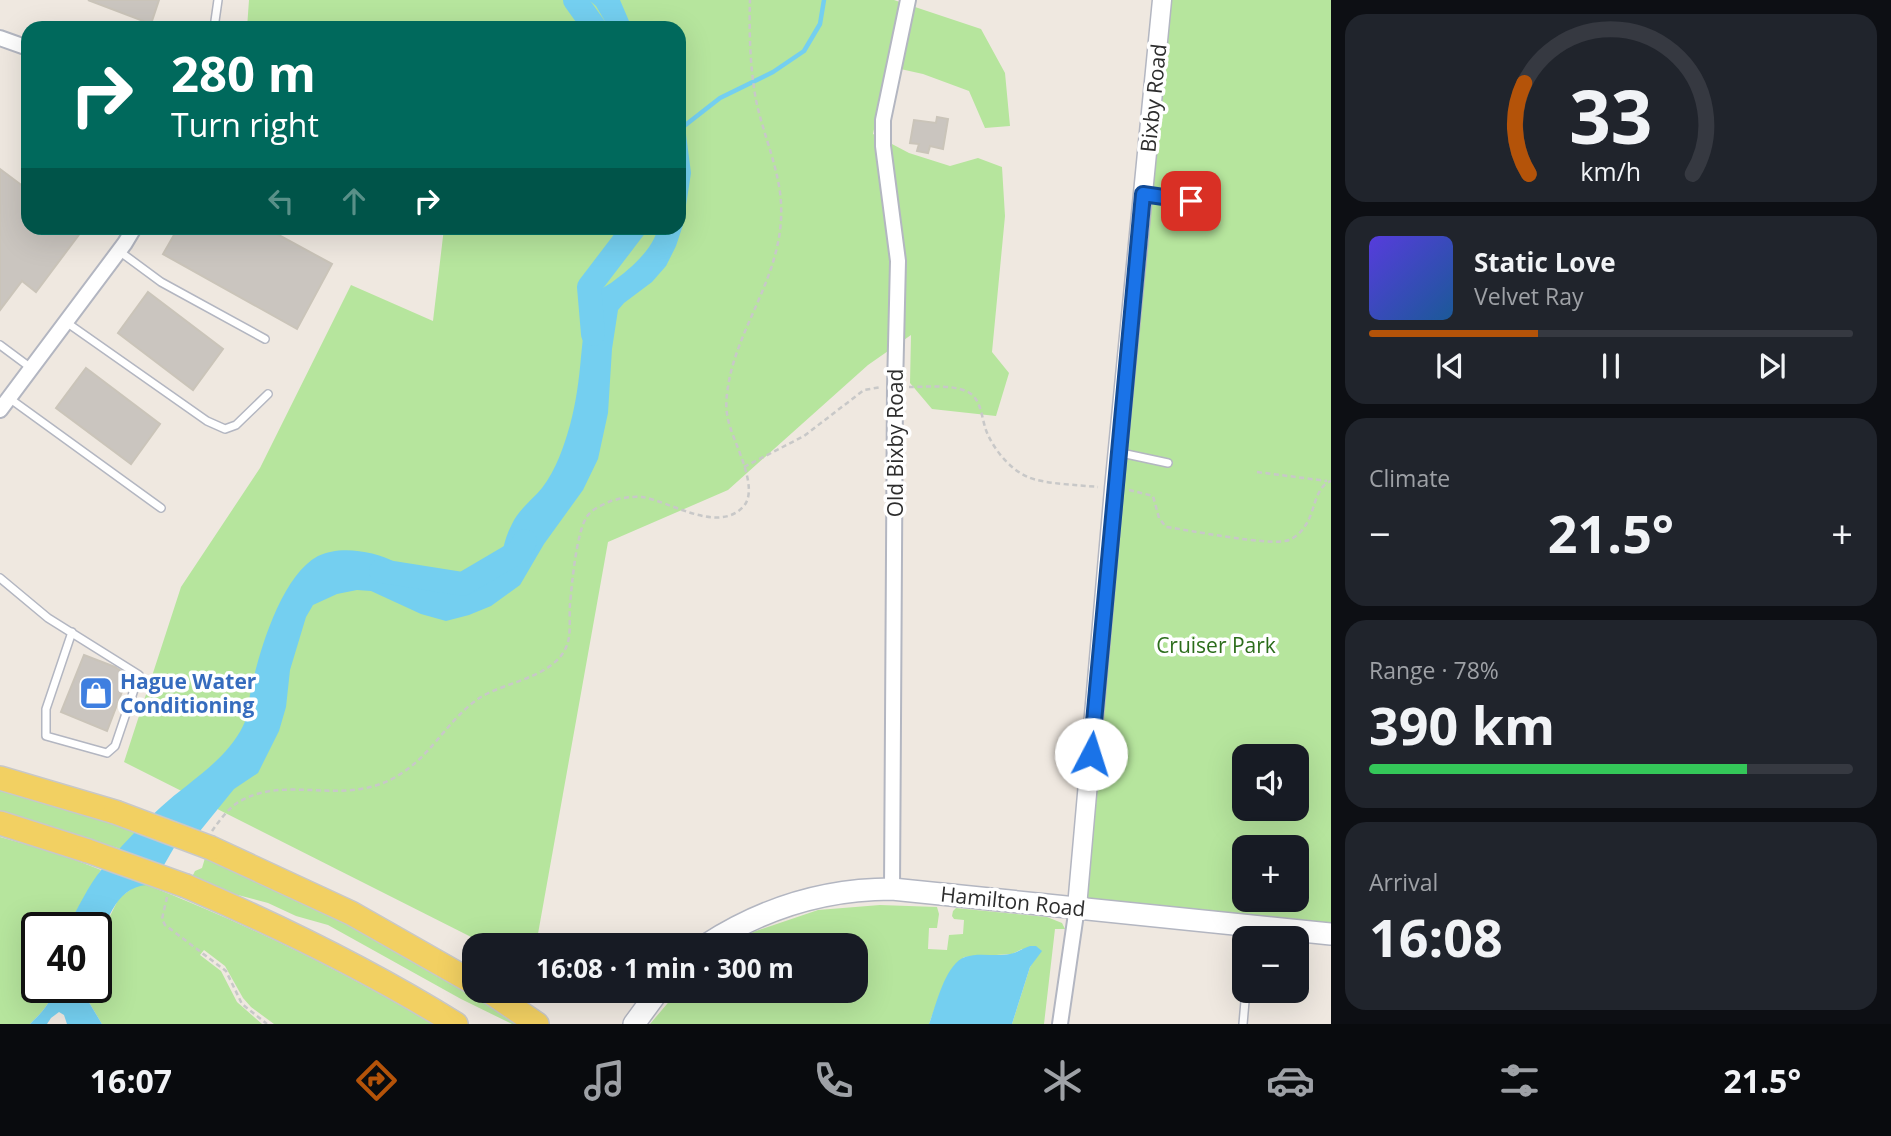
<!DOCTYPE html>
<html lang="en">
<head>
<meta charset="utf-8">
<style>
	:root { --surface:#171b24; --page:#20242c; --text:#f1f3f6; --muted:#9ea1a6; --line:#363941; --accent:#b45309 }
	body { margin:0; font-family:"Open Sans",sans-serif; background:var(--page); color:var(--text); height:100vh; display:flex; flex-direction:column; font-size:26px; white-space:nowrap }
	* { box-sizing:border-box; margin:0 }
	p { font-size:23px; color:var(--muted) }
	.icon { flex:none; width:38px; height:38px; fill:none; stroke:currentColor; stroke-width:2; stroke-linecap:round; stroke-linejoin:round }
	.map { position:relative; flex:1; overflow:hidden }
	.drawer { display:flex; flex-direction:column; gap:14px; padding:14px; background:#0d0f14; width:560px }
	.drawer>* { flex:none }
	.guide { position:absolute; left:21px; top:21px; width:665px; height:214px; border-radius:21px; box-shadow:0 7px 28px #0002; background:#00695c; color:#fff; overflow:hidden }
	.tools { position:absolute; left:1232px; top:744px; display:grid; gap:14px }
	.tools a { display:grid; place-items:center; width:77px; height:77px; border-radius:14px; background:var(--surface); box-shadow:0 7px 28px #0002; font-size:35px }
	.speed { position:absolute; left:21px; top:912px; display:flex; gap:14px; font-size:35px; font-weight:700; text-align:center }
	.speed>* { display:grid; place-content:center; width:91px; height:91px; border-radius:50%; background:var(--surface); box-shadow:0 7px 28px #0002; line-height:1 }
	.speed .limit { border:4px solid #111; border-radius:10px; background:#fff; color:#111 }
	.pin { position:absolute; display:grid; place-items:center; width:60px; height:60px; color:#fff; margin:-30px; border-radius:14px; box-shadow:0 4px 10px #0006 }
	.me { position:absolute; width:77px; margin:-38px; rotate:5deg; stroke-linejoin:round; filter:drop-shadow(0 0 5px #0008) }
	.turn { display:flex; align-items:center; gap:24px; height:147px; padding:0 35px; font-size:32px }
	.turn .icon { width:91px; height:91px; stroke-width:2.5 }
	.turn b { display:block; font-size:49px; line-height:60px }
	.lanes { display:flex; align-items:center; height:66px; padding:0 35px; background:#0003; justify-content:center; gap:35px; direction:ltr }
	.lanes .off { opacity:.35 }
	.big { font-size:52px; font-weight:700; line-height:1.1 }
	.drawer .widget { flex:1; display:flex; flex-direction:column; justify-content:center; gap:10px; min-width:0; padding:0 24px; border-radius:21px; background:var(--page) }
	.drawer .dial { align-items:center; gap:0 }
	.dial svg { height:182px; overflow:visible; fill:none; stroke:var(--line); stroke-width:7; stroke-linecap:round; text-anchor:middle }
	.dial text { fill:var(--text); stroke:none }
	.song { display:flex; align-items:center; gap:21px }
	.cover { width:84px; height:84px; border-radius:10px; background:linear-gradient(135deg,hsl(250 70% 55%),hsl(210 70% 35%)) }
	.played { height:7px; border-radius:4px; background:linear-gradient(90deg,var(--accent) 35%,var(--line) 35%) }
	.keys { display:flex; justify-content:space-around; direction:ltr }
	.heat { display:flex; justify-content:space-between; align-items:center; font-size:38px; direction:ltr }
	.charge { height:10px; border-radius:5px; background:linear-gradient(90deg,#34c759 78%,var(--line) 0) }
	.trip { position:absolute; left:462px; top:933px; width:406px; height:70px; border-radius:21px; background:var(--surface); box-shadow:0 7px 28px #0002; font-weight:700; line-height:70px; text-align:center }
	.menu { display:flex; height:112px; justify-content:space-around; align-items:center; background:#090b0e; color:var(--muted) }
	.menu .icon { width:49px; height:49px }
	.menu .on { color:var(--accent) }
	.menu b { font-size:32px; color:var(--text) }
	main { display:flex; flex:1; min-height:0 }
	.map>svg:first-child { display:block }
</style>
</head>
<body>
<main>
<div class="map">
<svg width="1331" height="1024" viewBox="0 0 1331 1024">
	<rect width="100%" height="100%" fill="#efe8e0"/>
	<!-- green -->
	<path fill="#b6e59d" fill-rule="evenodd" d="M 249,0 L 894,0 L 981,29 L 1005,73 L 1010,126 L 985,128 L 969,91 L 923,74 L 887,66 L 873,134 L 909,153 L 950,166 L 978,158 L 1002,167 L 1005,216 L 992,352 L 1009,373 L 996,416 L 932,409 L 910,383 L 911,335 L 868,365 L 728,490 L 608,542 L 536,945 L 487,945 L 124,762 L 181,587 L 260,468 L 351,285 L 433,321 L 444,228 L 679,228 L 679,28 L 247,28 Z
		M 1162,0 L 1331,0 L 1331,934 L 1077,907 ZM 1244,756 L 1297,756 L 1297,808 L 1244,808 ZM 1244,847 L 1297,847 L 1297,900 L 1244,900 Z
		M 0,790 L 71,808 L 136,832 L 121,849 L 0,814 Z
		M 0,837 L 60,854 L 101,870 L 67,927 L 37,928 L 37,987 L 53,987 C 53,1002 40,1014 30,1024 L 0,1024 Z
		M 205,858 L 305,901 L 442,975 L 520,1024 L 512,1024 L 461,999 L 328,925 L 296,916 L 268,903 L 234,894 L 192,877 L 195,871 L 202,868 Z
		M 137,885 L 147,885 C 246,924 341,970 433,1024 L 274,1024 L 251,1007 L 243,998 L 225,966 L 204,950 L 200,955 L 221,971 L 237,1002 L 262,1024 L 102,1024 L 84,994 L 84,987 L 96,987 L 96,952 L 108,920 L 119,898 Z
		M 880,905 L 937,907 L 939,914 L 937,928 L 929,928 L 928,949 L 947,950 L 949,935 L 963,934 L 964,920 L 954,919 L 952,916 L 953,911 L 956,908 L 1047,917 L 1062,923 L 1065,929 L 1055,929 L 1044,1024 L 1012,1024 L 1030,967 L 1034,960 L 1022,949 L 1012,954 L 964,957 L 943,986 L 929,1024 L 650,1024 L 678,991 L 856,990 L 856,945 L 735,945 L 753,932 L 818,910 Z"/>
	<!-- water -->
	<path fill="#74cff0" d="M 589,0 L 620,0 L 632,28 L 609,28 L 596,6 Z
		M 679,119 L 686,134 L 691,173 L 683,225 L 676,246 L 666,266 L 652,282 L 624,303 L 618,310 L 612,349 L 608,413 L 598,459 L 583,490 L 544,544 L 520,585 L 491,606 L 469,615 L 446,621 L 421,614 L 371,591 L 357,590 L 337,594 L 313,605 L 306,617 L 290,670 L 286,707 L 279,731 L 258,773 L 234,789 L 200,831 L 175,846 L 164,865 L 147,885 C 114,887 105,926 96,952 L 96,928 L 67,928 C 78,908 88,886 102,869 C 120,847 140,826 161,807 C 188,782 226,761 243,726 C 249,715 248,702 251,690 C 259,652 281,576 318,556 C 340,545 374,551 395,562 C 417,573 427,592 456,588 C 513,581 493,560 512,524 C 519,509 532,500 542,488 C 556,470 564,446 570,425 C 576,403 579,380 581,357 C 583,338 584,318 592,300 C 596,291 603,288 611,283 C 630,269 652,251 658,228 L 679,228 Z
		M 1030,946 L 1036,946 L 1042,951 L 1030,967 L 1012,1024 L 929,1024 C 936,1006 945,964 965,957 C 979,952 995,957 1010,954 C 1016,953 1024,948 1030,946 Z
		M 53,987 L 84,987 L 84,994 L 102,1024 L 67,1024 L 64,1015 L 59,1012 L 51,1018 L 47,1024 L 30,1024 C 40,1014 53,1002 53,987 Z"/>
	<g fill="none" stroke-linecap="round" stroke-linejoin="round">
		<!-- stream -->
		<path stroke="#74cff0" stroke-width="4.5" d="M 679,130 L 720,98 L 773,72 L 804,51 L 820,24 L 824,0"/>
		<!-- river -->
		<path stroke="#74cff0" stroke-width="24" d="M 575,0 L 595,28
			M 593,334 L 589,287 L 634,228
			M 381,571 L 463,584 L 519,551 L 525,541"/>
	</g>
	<!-- building -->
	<path fill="#cac5bf" stroke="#cac4b9" stroke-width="2" d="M 88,0 L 159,0 L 151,24 Z
		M 937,117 L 948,119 L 943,149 L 930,146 L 928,153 L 917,151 L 919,144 L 910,143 L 914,120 L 936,123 Z
		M 0,169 L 28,190 L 28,228 L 84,228 L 36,292 L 22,281 L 0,310 Z
		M 178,228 L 266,228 L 332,264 L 297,329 L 163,254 Z
		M 148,292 L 223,349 L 193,390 L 118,333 Z
		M 86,368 L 160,424 L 131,464 L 56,408 Z
		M 84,655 L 115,667 L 128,676 L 107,731 L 61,712 Z"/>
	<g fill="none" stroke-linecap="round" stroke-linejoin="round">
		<!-- service casing -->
		<g stroke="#b3b6c1" stroke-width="10">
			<path id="service" d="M 214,28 L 218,0
				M 1144,195 L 1216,203
				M 119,251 L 161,282 L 265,339
				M 66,322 L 207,421 L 225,429 L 236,425 L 268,394
				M 0,345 L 31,368
				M 9,398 L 161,508
				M 1126,454 L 1168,463
				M 0,578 L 48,618 L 139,675 L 115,746 L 107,753 L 46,736 L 46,709 L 72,632
				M 1243,1024 L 1246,990"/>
		</g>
		<!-- minor casing -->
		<g stroke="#b3b6c1" stroke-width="18">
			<path id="minor" d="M 0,38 L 28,48
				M 0,410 L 125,243 L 134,228
				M 892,889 L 895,387 L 898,261 L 883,146 L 883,120 L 908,0
				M 1060,1024 L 1077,907"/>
		</g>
		<!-- tertiary casing -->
		<g stroke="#b3b6c1" stroke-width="21">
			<path id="tertiary" d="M 1077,907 L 1114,489 L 1162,0"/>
		</g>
		<!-- secondary casing -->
		<g stroke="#b3b6c1" stroke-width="24">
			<path id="secondary" d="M 706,945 C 763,908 823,889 892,889 L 1331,934
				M 634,1024 L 659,990"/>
		</g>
		<!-- primary casing -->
		<g stroke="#c8c8c8" stroke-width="26">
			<path id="primary" d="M 0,778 L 115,812
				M 0,823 L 88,851
				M 211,848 L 351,913 L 474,983
				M 186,886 C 279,926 369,970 456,1024
				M 487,990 L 537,1024"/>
		</g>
		<!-- path -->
		<path stroke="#c8c8c8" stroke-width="2.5" stroke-dasharray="5 3.5" stroke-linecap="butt" d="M 909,387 C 927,387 952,384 968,392 C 983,400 981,421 988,435 C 996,452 1011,470 1028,477 C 1043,484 1080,485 1098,487
			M 744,467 L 804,436 L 864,390 L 881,387
			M 1257,472 L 1327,481
			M 1129,490 L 1153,496 L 1159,518 L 1166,527 C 1189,530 1272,547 1289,540 C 1297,537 1304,529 1308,521 C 1315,508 1316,486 1331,481
			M 212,831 C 219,821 227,810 237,803 C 288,771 348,812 405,771 C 434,751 451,716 481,697 C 507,681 558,677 568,642 C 571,630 569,616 570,604 C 572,583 576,536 586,518 C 591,509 602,505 611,501 C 621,498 632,496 642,497 C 670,501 717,534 743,507 C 761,488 732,441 728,419 C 726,411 726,402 727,394 C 734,328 785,276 781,203 C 779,168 763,134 756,100 C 750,67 749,33 750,0
			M 167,897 L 162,919 L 165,925 L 226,971 L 242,1004 L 267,1024"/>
		<!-- service -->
		<use href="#service" stroke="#fff" stroke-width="7"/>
		<!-- minor -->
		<use href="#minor" stroke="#fff" stroke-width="14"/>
		<!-- tertiary -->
		<use href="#tertiary" stroke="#fff" stroke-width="18"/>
		<!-- secondary -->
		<use href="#secondary" stroke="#fff" stroke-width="21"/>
		<!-- primary -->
		<use href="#primary" stroke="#f2d062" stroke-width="23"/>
		<!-- primary-bridge casing -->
		<g stroke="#c8c8c8" stroke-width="26" stroke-linecap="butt">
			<path id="primary-bridge" d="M 115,812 L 211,848
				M 88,851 L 186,886"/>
		</g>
		<!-- primary-bridge -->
		<use href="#primary-bridge" stroke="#f2d062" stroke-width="23"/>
	</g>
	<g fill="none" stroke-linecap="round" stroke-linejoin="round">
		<!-- route casing -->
		<g stroke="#114b97" stroke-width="18">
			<path id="route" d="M 1091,754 L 1143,194 L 1191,201"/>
		</g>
		<!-- route -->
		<use href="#route" stroke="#1a73e8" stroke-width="12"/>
	</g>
	<!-- icons -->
	<defs>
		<g id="shop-square" transform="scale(1.75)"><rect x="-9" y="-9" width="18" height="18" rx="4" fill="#3f7fe0" stroke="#fff"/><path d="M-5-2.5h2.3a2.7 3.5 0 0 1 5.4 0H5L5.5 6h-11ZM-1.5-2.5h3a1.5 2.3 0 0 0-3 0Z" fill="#fff"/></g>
	</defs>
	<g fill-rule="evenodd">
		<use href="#shop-square" x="96" y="693"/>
	</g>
	<g text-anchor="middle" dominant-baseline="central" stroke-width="7" stroke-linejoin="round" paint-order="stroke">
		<!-- street labels -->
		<g font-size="21" fill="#2d2d2d" stroke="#fff">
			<text transform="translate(1153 98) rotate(-84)">Bixby Road</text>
			<text transform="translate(895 443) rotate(-90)">Old Bixby Road</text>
			<text transform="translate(1013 901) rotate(6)">Hamilton Road</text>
		</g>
		<!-- park labels -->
		<g font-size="21" fill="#2c6d1b" stroke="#fff">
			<text x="1216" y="645">Cruiser Park</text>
		</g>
		<!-- shop labels -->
		<g font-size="21" font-weight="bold" fill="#366cbe" stroke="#fff" text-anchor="start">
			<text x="120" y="681">Hague Water<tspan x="120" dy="24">Conditioning</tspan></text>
		</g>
	</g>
</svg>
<div class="tools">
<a><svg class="icon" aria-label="sound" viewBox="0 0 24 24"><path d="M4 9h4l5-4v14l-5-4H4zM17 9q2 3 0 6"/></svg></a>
<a>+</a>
<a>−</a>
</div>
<div class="speed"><div class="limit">40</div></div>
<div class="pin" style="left:1191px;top:201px;background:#d93025"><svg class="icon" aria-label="arrive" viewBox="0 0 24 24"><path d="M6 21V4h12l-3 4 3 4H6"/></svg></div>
<svg class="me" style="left:1091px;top:754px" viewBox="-20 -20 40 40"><circle r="19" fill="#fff"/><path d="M0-13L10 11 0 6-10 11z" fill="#1a73e8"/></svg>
<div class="trip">16:08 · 1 min · 300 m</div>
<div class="guide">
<div class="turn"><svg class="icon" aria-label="right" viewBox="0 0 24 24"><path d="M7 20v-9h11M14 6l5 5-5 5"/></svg><div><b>280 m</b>Turn right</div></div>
<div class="lanes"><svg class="icon off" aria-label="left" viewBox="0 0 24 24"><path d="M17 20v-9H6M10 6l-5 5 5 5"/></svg><svg class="icon off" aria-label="ahead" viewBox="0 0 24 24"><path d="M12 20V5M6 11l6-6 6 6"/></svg><svg class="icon" aria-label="right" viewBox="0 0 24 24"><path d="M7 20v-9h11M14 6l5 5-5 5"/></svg></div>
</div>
</div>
<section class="drawer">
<div class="widget dial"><svg viewBox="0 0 100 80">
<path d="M14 69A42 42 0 1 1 86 69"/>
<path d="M14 69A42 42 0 0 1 12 29" stroke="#b45309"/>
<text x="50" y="56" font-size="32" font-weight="700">33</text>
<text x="50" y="72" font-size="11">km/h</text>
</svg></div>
<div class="widget">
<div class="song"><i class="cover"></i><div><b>Static Love</b><p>Velvet Ray</p></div></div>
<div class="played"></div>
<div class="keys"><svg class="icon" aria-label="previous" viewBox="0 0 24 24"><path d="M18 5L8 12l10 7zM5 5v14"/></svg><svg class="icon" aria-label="pause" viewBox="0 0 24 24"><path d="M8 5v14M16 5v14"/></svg><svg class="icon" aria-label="next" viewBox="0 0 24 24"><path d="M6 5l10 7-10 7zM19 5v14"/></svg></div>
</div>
<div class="widget"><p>Climate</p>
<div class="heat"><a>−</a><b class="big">21.5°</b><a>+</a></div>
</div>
<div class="widget"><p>Range · 78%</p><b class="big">390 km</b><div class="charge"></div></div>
<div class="widget"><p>Arrival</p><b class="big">16:08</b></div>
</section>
</main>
<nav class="menu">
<b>16:07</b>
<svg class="icon on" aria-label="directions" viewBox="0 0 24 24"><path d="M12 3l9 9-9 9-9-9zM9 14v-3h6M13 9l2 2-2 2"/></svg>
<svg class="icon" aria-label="music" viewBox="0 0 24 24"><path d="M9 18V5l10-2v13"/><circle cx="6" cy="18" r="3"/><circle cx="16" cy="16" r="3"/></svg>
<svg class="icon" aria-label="phone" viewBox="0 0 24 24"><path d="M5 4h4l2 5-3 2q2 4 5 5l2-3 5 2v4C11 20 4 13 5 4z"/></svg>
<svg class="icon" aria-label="climate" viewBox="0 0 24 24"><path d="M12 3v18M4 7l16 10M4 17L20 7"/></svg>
<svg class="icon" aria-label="car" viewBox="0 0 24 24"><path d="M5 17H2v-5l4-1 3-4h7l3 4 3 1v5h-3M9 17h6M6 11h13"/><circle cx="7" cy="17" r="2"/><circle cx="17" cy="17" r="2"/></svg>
<svg class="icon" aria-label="filters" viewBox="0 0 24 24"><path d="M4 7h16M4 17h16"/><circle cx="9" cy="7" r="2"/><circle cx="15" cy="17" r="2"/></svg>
<b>21.5°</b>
</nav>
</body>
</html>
